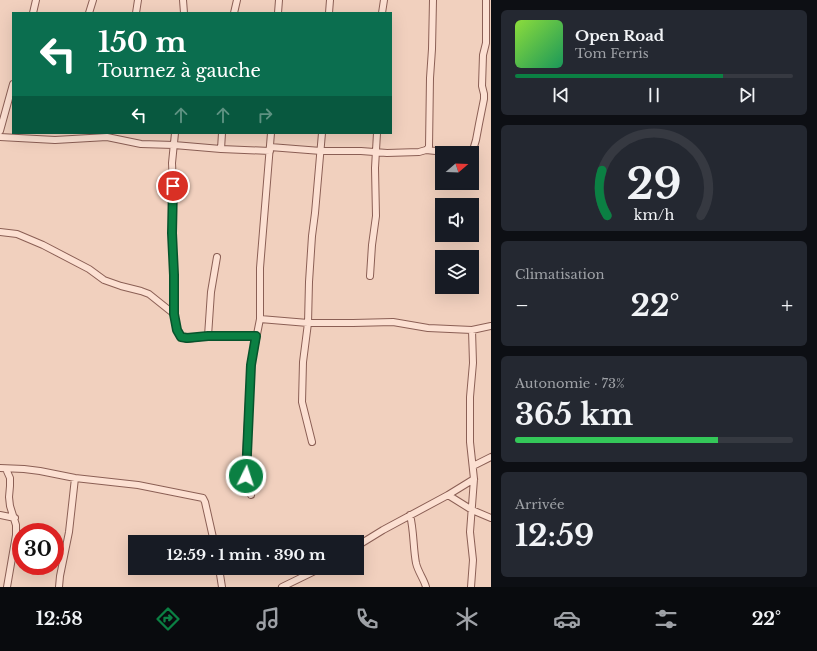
<!DOCTYPE html>
<html lang="fr">
<head>
<meta charset="utf-8">
<style>
	:root { --surface:#171b24; --page:#242831; --text:#f1f3f6; --muted:#9ea1a6; --line:#363941; --accent:#0b8043 }
	body { margin:0; font-family:"Libre Baskerville",serif; background:var(--page); color:var(--text); height:100vh; display:flex; flex-direction:column; font-size:15px; white-space:nowrap }
	* { box-sizing:border-box; margin:0 }
	p { font-size:13px; color:var(--muted) }
	.icon { flex:none; width:22px; height:22px; fill:none; stroke:currentColor; stroke-width:2; stroke-linecap:round; stroke-linejoin:round }
	.map { position:relative; flex:1; overflow:hidden }
	.details { display:flex; flex-direction:column; gap:10px; padding:10px; background:#0d0f14; width:326px }
	.details>* { flex:none }
	.hud { position:absolute; left:12px; top:12px; width:380px; height:122px; border-radius:0px; box-shadow:0 4px 16px #0002; background:#0b6e4f; color:#fff; overflow:hidden }
	.needle { width:26px; rotate:71deg }
	.tools { position:absolute; left:435px; top:146px; display:grid; gap:8px }
	.tools a { display:grid; place-items:center; width:44px; height:44px; border-radius:0px; background:var(--surface); box-shadow:0 4px 16px #0002; font-size:20px }
	.speed { position:absolute; left:12px; top:523px; display:flex; gap:8px; font-size:20px; font-weight:700; text-align:center }
	.speed>* { display:grid; place-content:center; width:52px; height:52px; border-radius:50%; background:var(--surface); box-shadow:0 4px 16px #0002; line-height:1 }
	.speed .limit { border:6px solid #d22; background:#fff; color:#111 }
	.pin { position:absolute; display:grid; place-items:center; width:34px; height:34px; color:#fff; margin:-17px; border:2px solid #fff; border-radius:50%; box-shadow:0 1px 4px #0007 }
	.me { position:absolute; width:44px; margin:-22px; rotate:4deg; stroke-linejoin:round; filter:drop-shadow(0 0 3px #0008) }
	.turn { display:flex; align-items:center; gap:14px; height:84px; padding:0 20px; font-size:18px }
	.turn .icon { width:52px; height:52px; stroke-width:2.5 }
	.turn b { display:block; font-size:28px; line-height:34px }
	.lanes { display:flex; align-items:center; height:38px; padding:0 20px; background:#0003; justify-content:center; gap:20px; direction:ltr }
	.lanes .off { opacity:.35 }
	.big { font-size:30px; font-weight:700; line-height:1.1 }
	.details .tile { flex:1; display:flex; flex-direction:column; justify-content:center; gap:6px; min-width:0; padding:0 14px; border-radius:6px; background:var(--page) }
	.details .dial { align-items:center; gap:0 }
	.dial svg { height:104px; overflow:visible; fill:none; stroke:var(--line); stroke-width:7; stroke-linecap:round; text-anchor:middle }
	.dial text { fill:var(--text); stroke:none }
	.song { display:flex; align-items:center; gap:12px }
	.cover { width:48px; height:48px; border-radius:6px; background:linear-gradient(135deg,hsl(90 70% 55%),hsl(150 70% 35%)) }
	.played { height:4px; border-radius:2px; background:linear-gradient(90deg,var(--accent) 75%,var(--line) 75%) }
	.keys { display:flex; justify-content:space-around; direction:ltr }
	.heat { display:flex; justify-content:space-between; align-items:center; font-size:22px; direction:ltr }
	.charge { height:6px; border-radius:3px; background:linear-gradient(90deg,#34c759 73%,var(--line) 0) }
	.trip { position:absolute; left:128px; top:535px; width:236px; height:40px; border-radius:0px; background:var(--surface); box-shadow:0 4px 16px #0002; font-weight:700; line-height:40px; text-align:center }
	.tab-bar { display:flex; height:64px; justify-content:space-around; align-items:center; background:#090b0e; color:var(--muted) }
	.tab-bar .icon { width:28px; height:28px }
	.tab-bar .selected { color:var(--accent) }
	.tab-bar b { font-size:18px; color:var(--text) }
	main { display:flex; flex:1; min-height:0 }
	.map>svg:first-child { display:block }
</style>
</head>
<body>
<main>
<div class="map">
<svg width="491" height="587" viewBox="0 0 491 587">
	<rect width="100%" height="100%" fill="#f1d0be"/>
	<g fill="none" stroke-linecap="round" stroke-linejoin="round">
		<!-- minor casing -->
		<g stroke="#8b5f55" stroke-width="8">
			<path id="minor" d="M 183,0 L 184,13
				M 33,13 L 36,0
				M 89,13 L 93,0
				M 136,13 L 138,0
				M 234,13 L 237,0
				M 278,13 L 279,0
				M 329,13 L 330,0
				M 382,13 L 384,0
				M 0,131 L 13,84
				M 175,133 L 172,163 L 173,186 L 172,233 L 174,275 L 174,314 L 177,330 L 181,337 L 187,339 L 208,336 L 256,336
				M 0,137 L 55,140 L 107,137 L 141,144 L 174,145 L 221,149 L 222,133
				M 270,147 L 321,151 L 361,151 L 387,153 L 419,152 L 426,150 L 429,147 L 430,78 L 432,49 L 433,0
				M 221,149 L 270,151
				M 426,150 L 455,153
				M 470,153 L 473,150 L 476,140 L 479,124 L 484,99 L 484,94 L 482,86 L 483,55 L 486,43 L 486,0
				M 0,232 L 17,234 L 43,245 L 89,269 L 104,280 L 121,286 L 141,291 L 149,294 L 174,314
				M 370,276 L 372,245 L 376,216 L 375,168 L 377,133
				M 260,319 L 308,323 L 353,323 L 393,322 L 428,328 L 472,330 L 491,326
				M 208,336 L 211,292 L 217,257
				M 312,442 L 302,402 L 303,362 L 308,323 L 309,282 L 312,236 L 315,213 L 322,133
				M 473,466 L 491,457
				M 0,468 L 24,469 L 40,471 L 75,478 L 138,485 L 203,498 L 205,502 L 214,542
				M 6,469 L 10,478 L 10,486 L 9,497 L 10,506 L 16,525 L 16,535 L 7,587
				M 251,495 L 245,476 L 251,365 L 260,319 L 260,268 L 271,133
				M 448,495 L 472,510 L 491,518
				M 0,515 L 15,518
				M 410,515 C 414,531 413,547 416,563 C 418,572 424,579 426,587
				M 357,546 L 383,530 L 448,495 L 474,479
				M 219,568 L 222,587
				M 59,587 L 60,576 L 69,532 L 75,478
				M 282,587 L 321,568
				M 471,587 L 473,560 L 470,532 L 474,479 L 470,442 L 470,397 L 473,363 L 472,330"/>
		</g>
		<!-- minor -->
		<use href="#minor" stroke="#fce0d2" stroke-width="6"/>
	</g>
	<g fill="none" stroke-linecap="round" stroke-linejoin="round">
		<!-- route casing -->
		<g stroke="#07532c" stroke-width="10">
			<path id="route" d="M 173,186 L 172,233 L 174,275 L 174,314 L 177,330 L 181,337 L 187,338 L 208,336 L 256,336 L 251,365 L 246,476"/>
		</g>
		<!-- route -->
		<use href="#route" stroke="#0b8043" stroke-width="7"/>
	</g>
</svg>
<div class="tools">
<a><svg class="needle" viewBox="-14 -14 28 28"><path d="M0-13l5 13h-10z" fill="#e53935"/><path d="M0 13l5-13h-10z" fill="#9ea1a6"/></svg></a>
<a><svg class="icon" aria-label="sound" viewBox="0 0 24 24"><path d="M4 9h4l5-4v14l-5-4H4zM17 9q2 3 0 6"/></svg></a>
<a><svg class="icon" aria-label="layers" viewBox="0 0 24 24"><path d="M12 4l9 5-9 5-9-5zM3 14l9 5 9-5"/></svg></a>
</div>
<div class="speed"><div class="limit">30</div></div>
<div class="pin" style="left:173px;top:186px;background:#d93025"><svg class="icon" aria-label="arrive" viewBox="0 0 24 24"><path d="M6 21V4h12l-3 4 3 4H6"/></svg></div>
<svg class="me" style="left:246px;top:476px" viewBox="-20 -20 40 40"><circle r="17" fill="#0b8043" stroke="#fff" stroke-width="3"/><path d="M0-11L8 9 0 5-8 9z" fill="#fff"/></svg>
<div class="trip">12:59 · 1 min · 390 m</div>
<div class="hud">
<div class="turn"><svg class="icon" aria-label="left" viewBox="0 0 24 24"><path d="M17 20v-9H6M10 6l-5 5 5 5"/></svg><div><b>150 m</b>Tournez à gauche</div></div>
<div class="lanes"><svg class="icon" aria-label="left" viewBox="0 0 24 24"><path d="M17 20v-9H6M10 6l-5 5 5 5"/></svg><svg class="icon off" aria-label="ahead" viewBox="0 0 24 24"><path d="M12 20V5M6 11l6-6 6 6"/></svg><svg class="icon off" aria-label="ahead" viewBox="0 0 24 24"><path d="M12 20V5M6 11l6-6 6 6"/></svg><svg class="icon off" aria-label="right" viewBox="0 0 24 24"><path d="M7 20v-9h11M14 6l5 5-5 5"/></svg></div>
</div>
</div>
<section class="details">
<div class="tile">
<div class="song"><i class="cover"></i><div><b>Open Road</b><p>Tom Ferris</p></div></div>
<div class="played"></div>
<div class="keys"><svg class="icon" aria-label="previous" viewBox="0 0 24 24"><path d="M18 5L8 12l10 7zM5 5v14"/></svg><svg class="icon" aria-label="pause" viewBox="0 0 24 24"><path d="M8 5v14M16 5v14"/></svg><svg class="icon" aria-label="next" viewBox="0 0 24 24"><path d="M6 5l10 7-10 7zM19 5v14"/></svg></div>
</div>
<div class="tile dial"><svg viewBox="0 0 100 80">
<path d="M14 69A42 42 0 1 1 86 69"/>
<path d="M14 69A42 42 0 0 1 10 34" stroke="#0b8043"/>
<text x="50" y="56" font-size="32" font-weight="700">29</text>
<text x="50" y="72" font-size="11">km/h</text>
</svg></div>
<div class="tile"><p>Climatisation</p>
<div class="heat"><a>−</a><b class="big">22°</b><a>+</a></div>
</div>
<div class="tile"><p>Autonomie · 73%</p><b class="big">365 km</b><div class="charge"></div></div>
<div class="tile"><p>Arrivée</p><b class="big">12:59</b></div>
</section>
</main>
<nav class="tab-bar">
<b>12:58</b>
<svg class="icon selected" aria-label="directions" viewBox="0 0 24 24"><path d="M12 3l9 9-9 9-9-9zM9 14v-3h6M13 9l2 2-2 2"/></svg>
<svg class="icon" aria-label="music" viewBox="0 0 24 24"><path d="M9 18V5l10-2v13"/><circle cx="6" cy="18" r="3"/><circle cx="16" cy="16" r="3"/></svg>
<svg class="icon" aria-label="phone" viewBox="0 0 24 24"><path d="M5 4h4l2 5-3 2q2 4 5 5l2-3 5 2v4C11 20 4 13 5 4z"/></svg>
<svg class="icon" aria-label="climate" viewBox="0 0 24 24"><path d="M12 3v18M4 7l16 10M4 17L20 7"/></svg>
<svg class="icon" aria-label="car" viewBox="0 0 24 24"><path d="M5 17H2v-5l4-1 3-4h7l3 4 3 1v5h-3M9 17h6M6 11h13"/><circle cx="7" cy="17" r="2"/><circle cx="17" cy="17" r="2"/></svg>
<svg class="icon" aria-label="filters" viewBox="0 0 24 24"><path d="M4 7h16M4 17h16"/><circle cx="9" cy="7" r="2"/><circle cx="15" cy="17" r="2"/></svg>
<b>22°</b>
</nav>
</body>
</html>
